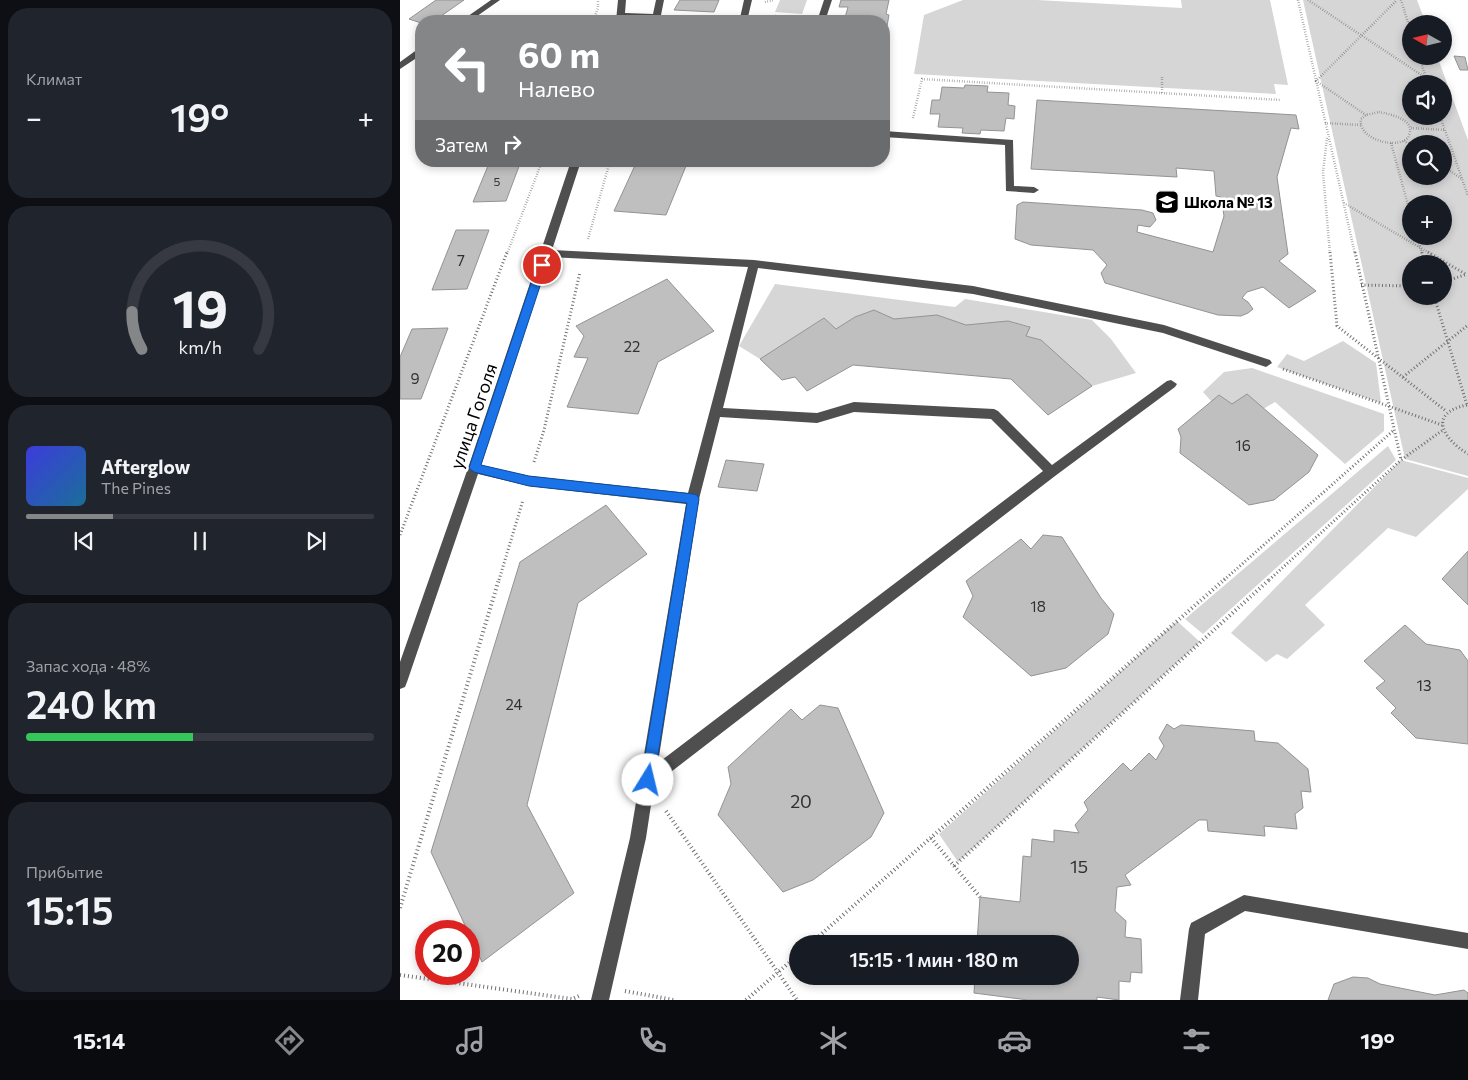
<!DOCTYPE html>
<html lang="ru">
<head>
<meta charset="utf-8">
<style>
	:root { --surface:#171b24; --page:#20242c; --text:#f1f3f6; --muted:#9ea1a6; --line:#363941; --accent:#858687 }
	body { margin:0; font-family:Commissioner,sans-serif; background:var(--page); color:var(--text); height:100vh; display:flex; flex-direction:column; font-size:19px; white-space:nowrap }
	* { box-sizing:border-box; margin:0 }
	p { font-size:16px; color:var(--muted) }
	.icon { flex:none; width:28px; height:28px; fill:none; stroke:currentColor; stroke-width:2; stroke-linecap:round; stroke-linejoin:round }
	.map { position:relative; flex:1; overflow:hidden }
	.details { display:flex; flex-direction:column; gap:8px; padding:8px; background:#0d0f14; width:400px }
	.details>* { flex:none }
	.banner { position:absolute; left:15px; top:15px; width:475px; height:152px; border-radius:20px; box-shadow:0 2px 8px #0003; background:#858687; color:#fff; overflow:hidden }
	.needle { width:32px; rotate:278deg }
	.buttons { position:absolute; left:1002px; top:15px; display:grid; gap:10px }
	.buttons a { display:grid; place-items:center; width:50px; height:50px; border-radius:50%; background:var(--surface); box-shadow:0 2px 8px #0003; font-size:25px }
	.speed { position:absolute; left:15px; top:920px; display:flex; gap:10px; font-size:25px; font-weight:700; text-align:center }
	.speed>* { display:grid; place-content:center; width:65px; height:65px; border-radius:50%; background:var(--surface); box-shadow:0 2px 8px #0003; line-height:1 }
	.speed .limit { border:8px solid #d22; background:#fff; color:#111 }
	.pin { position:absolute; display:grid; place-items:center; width:42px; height:42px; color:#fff; margin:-21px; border:2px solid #fff; border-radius:50%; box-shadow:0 1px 5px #0007 }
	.me { position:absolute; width:55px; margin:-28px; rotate:9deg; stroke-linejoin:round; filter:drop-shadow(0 0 4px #0008) }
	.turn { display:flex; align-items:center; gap:18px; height:105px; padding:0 20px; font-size:22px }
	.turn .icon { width:65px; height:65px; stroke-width:2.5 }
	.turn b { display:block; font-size:35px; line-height:42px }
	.then { display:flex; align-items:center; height:48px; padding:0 20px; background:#0003; gap:10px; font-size:19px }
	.big { font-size:38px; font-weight:600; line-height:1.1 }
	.details .card { flex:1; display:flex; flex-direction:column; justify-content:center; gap:8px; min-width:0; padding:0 18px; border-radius:20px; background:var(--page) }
	.details .dial { align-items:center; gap:0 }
	.dial svg { height:130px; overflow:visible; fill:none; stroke:var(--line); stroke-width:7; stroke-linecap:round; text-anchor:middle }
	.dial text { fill:var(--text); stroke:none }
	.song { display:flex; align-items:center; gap:15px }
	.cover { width:60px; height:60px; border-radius:8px; background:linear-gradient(135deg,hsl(240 70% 55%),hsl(200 70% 35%)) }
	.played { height:5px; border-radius:2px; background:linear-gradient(90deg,var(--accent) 25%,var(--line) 25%) }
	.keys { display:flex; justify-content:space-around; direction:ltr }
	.heat { display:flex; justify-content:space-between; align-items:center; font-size:28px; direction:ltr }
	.charge { height:8px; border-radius:4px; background:linear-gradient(90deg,#34c759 48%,var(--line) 0) }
	.trip { position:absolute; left:389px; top:935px; width:290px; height:50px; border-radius:25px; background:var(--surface); box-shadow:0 2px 8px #0003; font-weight:600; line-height:50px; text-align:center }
	.dock { display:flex; height:80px; justify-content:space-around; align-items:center; background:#090b0e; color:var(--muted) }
	.dock .icon { width:35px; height:35px }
	.dock .on { color:var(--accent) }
	.dock b { font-size:22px; color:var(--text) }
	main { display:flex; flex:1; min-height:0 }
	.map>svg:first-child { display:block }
</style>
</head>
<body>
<main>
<section class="details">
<div class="card"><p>Климат</p>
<div class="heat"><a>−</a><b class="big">19°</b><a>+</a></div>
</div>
<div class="card dial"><svg viewBox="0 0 100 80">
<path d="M14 69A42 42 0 1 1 86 69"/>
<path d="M14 69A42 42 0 0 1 8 46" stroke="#858687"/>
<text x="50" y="56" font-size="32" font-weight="700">19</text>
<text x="50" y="72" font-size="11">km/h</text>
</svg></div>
<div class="card">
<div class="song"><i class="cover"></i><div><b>Afterglow</b><p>The Pines</p></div></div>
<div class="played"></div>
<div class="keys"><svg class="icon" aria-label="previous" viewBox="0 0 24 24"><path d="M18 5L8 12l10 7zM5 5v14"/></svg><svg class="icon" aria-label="pause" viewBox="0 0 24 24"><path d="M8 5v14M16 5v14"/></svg><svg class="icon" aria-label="next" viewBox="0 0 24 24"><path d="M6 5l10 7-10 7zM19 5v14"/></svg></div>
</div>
<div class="card"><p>Запас хода · 48%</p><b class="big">240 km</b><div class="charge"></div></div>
<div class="card"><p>Прибытие</p><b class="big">15:15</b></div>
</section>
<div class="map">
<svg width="1068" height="1000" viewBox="0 0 1068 1000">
	<rect width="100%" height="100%" fill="#fff"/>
	<!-- green -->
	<path fill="#d6d6d6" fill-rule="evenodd" d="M 380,0 L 407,0 L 402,14 L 375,12 Z
		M 563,0 L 637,0 L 782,8 L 781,0 L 870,0 L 888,85 L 874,84 L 876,94 L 514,74 L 524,15 Z
		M 903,0 L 1017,0 L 1026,24 L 1011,24 L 1011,56 L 1037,56 L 1068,140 L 1068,476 L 1005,459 ZM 1011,84 L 1044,84 L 1044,116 L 1011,116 ZM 1011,144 L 1044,144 L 1044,176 L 1011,176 ZM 1011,204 L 1044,204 L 1044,236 L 1011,236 ZM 1011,264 L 1044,264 L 1044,296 L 1011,296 Z
		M 375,284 L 555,307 L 565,299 L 692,320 L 711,339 L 736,373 L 692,386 L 641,340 L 626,336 L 629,326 L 608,321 L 566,325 L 537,315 L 494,319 L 474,310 L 455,317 L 436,329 L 424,318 L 360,359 L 339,346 Z
		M 943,341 L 976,363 L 981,403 L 877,367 L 887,354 L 904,361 Z
		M 852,368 L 984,414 L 984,431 L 945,464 L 875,402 L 863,409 L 832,404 L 819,395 L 812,402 L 803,392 L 824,372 Z
		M 988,446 L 996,460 L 803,634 L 785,619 Z
		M 1001,460 L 1068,478 L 1068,489 L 1016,537 L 988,528 L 905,605 L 925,625 L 887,659 L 877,654 L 866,662 L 831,633 Z
		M 777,621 L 800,642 L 558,862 L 539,834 Z"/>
	<!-- building -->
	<path fill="#bfbfbf" stroke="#939393" d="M 36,0 L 64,0 L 34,21 L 21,23 L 9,19 Z
		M 280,0 L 319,0 L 314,12 L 274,10 Z
		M 441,0 L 489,0 L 486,14 L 489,15 L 487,26 L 485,26 L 484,30 L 484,21 L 444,21 L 448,7 L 439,7 Z
		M 150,16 L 177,16 L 175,21 L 148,21 Z
		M 1054,56 L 1065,57 L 1068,70 L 1060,70 Z
		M 565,85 L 588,86 L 587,92 L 609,93 L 608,105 L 615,106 L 614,119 L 606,118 L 604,131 L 581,130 L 580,134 L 562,133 L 563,128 L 538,127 L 540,114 L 530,114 L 532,100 L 540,100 L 542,87 L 564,88 Z
		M 637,100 L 896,115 L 899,129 L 891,128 L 877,177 L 888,254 L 879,261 L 916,291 L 889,308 L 863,287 L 847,292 L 842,298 L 848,302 L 853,309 L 848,313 L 841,316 L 818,315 L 705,283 L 701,273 L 707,265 L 693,250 L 631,245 L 615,239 L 617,205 L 623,202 L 742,210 L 753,213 L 756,220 L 750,227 L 738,225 L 737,232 L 813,252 L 824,216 L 821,197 L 816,196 L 814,171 L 776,168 L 777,177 L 631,169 Z
		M 90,161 L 121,161 L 106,201 L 73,202 Z
		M 237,161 L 288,161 L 266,215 L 214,211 Z
		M 56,230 L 89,230 L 67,289 L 32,290 Z
		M 267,279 L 314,331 L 258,362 L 238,414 L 167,407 L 188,358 L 174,357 L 184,336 L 176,326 Z
		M 474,310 L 494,319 L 537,315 L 566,325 L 608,321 L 630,327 L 626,336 L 641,340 L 692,386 L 648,415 L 611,379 L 453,365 L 407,391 L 395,377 L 382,380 L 360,359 L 424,318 L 436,329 L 455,317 Z
		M 48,328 L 21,399 L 0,399 L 0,357 L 12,329 Z
		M 847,394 L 918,455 L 909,472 L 874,500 L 849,505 L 780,453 L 781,437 L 778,429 L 819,395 L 832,404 Z
		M 326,460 L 364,464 L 357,491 L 318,487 Z
		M 206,505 L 247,554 L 178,603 L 127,805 L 174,893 L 82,962 L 31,852 L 120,562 Z
		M 643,535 L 662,537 L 701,598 L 714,614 L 708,634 L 666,668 L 631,676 L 563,617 L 573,596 L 566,581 L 621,539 L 631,549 Z
		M 1068,551 L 1068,605 L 1042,579 Z
		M 1005,625 L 1026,644 L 1060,650 L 1068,661 L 1068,744 L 1016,738 L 991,713 L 996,708 L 976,688 L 985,681 L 964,661 Z
		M 420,705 L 438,708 L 484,813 L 471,837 L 413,880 L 383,892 L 318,815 L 331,784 L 328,767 L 391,709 L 402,720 Z
		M 767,724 L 774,729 L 781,725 L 854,731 L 855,741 L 878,743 L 908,769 L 911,792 L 901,791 L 903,808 L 895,814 L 897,829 L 864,826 L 865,836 L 808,831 L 807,820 L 799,820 L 725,875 L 731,885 L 717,887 L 715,911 L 726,921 L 725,937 L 741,939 L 742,973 L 731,972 L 730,982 L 719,981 L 719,1000 L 697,997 L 697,1000 L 628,1000 L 574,993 L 575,976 L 670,976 L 670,944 L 577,944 L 580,897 L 620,902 L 623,856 L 631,857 L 632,839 L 654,842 L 654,830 L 679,833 L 675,825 L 688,810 L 684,802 L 723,763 L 731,771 L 749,753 L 756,760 L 764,746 L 759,738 Z
		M 953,977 L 968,978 L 980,984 L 1035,995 L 1064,990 L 1068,993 L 1068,1000 L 928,1000 L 934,984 Z"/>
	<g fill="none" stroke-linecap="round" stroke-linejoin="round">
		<!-- path-far2 -->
		<path stroke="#717171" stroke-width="2.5" stroke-dasharray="0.5 2" stroke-linecap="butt" d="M 898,0 L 955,254
			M 908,0 L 1026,78
			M 1001,0 L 1011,32
			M 365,2 L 374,0
			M 193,21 L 198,8 L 198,0
			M 364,21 L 375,16 L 405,18
			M 1019,56 L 1028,84
			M 762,77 L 762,93
			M 979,112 C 989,114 1016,119 1009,135 C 1008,139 1004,141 1000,142 C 987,146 958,137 961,119 L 966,115 Z
			M 966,115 L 916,81 L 997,0
			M 1040,116 L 1068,196
			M 513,118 L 522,79 L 881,100
			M 925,123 L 961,125
			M 1011,128 L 1045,130
			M 927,138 L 923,172 L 930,254
			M 1004,141 L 1011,145
			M 991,143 L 1011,216
			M 1044,167 L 1062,179
			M 944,203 L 1031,254
			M 1017,236 L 1022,254
			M 188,239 L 210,161
			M 107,254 L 142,161"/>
		<!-- path-far1 -->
		<path stroke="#717171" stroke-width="3" stroke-dasharray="1 2.5" stroke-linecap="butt" d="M 930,252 L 937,326 L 1046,411
			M 955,252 L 1001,460 L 1043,430
			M 1022,252 L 1025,264
			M 1028,252 L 1067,275
			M 1044,282 L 1067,274
			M 961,285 L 1011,286
			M 1034,296 L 1067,405
			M 883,369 L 1042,425
			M 1003,377 L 1068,325
			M 1067,405 C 1027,413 1043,439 1068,454
			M 134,462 L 144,430 L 180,272
			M 0,535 L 107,252
			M 99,580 L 123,500
			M 824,580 L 994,430
			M 869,580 L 1001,460"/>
		<!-- path -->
		<path stroke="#717171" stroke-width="4" stroke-dasharray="1 3" stroke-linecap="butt" d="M 266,811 L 397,1000
			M 531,838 L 580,897
			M 554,866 L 870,579
			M 0,908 L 99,579
			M 410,944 L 825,579
			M 0,975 L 172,999 L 179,996
			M 225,991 L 274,1000
			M 346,1000 L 398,955"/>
		<!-- minor -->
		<path fill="#4f4f4f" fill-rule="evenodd" d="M 91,0 L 100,0 L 70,21 L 61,21 Z
			M 218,0 L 226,0 L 225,13 L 253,14 L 256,0 L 264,0 L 261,15 L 340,18 L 344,0 L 352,0 L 347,21 L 224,18 L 224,21 L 216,21 Z
			M 424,0 L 432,0 L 425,21 L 417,21 Z
			M 18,49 L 21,49 L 21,55 L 0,69 L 0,62 Z
			M 484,131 L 613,140 L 614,186 L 634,187 L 639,190 L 634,193 L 606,191 L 605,145 L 484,137 Z
			M 171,161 L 181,161 L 152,250 L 354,260 L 573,286 L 764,325 L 870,360 L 872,363 L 866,367 L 763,333 L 573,294 L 358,268 L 323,408 L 417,413 L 454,402 L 594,409 L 598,411 L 652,465 L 767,381 L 771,380 L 777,384 L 775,387 L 655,476 L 254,785 L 246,838 L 209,1000 L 191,1000 L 230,838 L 286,504 L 129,486 L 78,474 L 7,682 L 5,687 L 0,689 L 0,662 L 68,468 ZM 149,257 L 348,267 L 288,493 L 129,476 L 81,465 ZM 454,412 L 591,419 L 643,471 L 258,763 L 299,499 L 320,417 L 417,423 Z
			M 844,895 L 1068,933 L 1068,949 L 845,911 L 805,934 L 798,1000 L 780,1000 L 789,929 L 791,923 Z"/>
	</g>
	<!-- route -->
	<path fill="#1a73e8" stroke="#114b97" d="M 142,262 L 147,265 L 81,465 L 129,476 L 293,494 L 297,495 L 299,499 L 254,780 L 252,785 L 248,787 L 243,785 L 241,780 L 287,503 L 129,486 L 74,472 L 69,468 L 137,265 Z"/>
	<!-- icons -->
	<defs>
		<g id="school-square" transform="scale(1.25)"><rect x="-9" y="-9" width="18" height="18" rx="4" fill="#000" stroke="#fff"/><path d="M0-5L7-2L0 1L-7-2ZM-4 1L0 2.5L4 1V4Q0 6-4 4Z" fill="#fff"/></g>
	</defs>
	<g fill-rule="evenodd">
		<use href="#school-square" x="767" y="202"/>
	</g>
	<g text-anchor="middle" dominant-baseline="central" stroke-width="5" stroke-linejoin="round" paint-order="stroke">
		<!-- far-number labels -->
		<g font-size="12" fill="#303030">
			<text x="97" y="181">5</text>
		</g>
		<!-- far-poi labels -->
		<g font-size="15" font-weight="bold" fill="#000" stroke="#fff" text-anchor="start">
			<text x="784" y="202">Школа № 13</text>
		</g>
		<!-- number labels -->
		<g font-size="15" fill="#303030">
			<text x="61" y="260">7</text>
			<text x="232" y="346">22</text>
			<text x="15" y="378">9</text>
			<text x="843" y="445">16</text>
			<text x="638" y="606">18</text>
			<text x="1024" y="685">13</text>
			<text x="114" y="704">24</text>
		</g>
		<!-- street labels -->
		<g font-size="18" fill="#000" stroke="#fff">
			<text transform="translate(73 416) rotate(-71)">улица Гоголя</text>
		</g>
		<!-- near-number labels -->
		<g font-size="18" fill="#303030">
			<text x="401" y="801">20</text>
			<text x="679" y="866">15</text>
		</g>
	</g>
</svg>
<div class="buttons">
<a><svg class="needle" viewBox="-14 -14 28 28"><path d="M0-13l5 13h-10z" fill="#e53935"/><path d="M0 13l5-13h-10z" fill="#9ea1a6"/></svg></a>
<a><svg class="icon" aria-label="sound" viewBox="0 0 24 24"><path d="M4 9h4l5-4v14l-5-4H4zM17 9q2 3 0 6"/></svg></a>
<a><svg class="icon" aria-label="search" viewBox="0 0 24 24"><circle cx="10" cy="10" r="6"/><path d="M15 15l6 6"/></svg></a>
<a>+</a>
<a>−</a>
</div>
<div class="speed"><div class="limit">20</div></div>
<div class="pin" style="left:142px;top:265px;background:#d93025"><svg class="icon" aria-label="arrive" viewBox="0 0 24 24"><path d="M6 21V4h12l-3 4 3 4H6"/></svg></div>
<svg class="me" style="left:248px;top:780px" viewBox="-20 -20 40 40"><circle r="19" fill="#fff"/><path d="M0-13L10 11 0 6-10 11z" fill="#1a73e8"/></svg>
<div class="trip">15:15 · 1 мин · 180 m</div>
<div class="banner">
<div class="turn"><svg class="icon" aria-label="left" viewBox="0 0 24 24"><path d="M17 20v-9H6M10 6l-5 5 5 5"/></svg><div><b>60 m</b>Налево</div></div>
<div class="then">Затем<svg class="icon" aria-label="right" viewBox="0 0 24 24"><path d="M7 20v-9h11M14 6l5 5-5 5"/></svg></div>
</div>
</div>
</main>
<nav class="dock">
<b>15:14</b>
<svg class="icon on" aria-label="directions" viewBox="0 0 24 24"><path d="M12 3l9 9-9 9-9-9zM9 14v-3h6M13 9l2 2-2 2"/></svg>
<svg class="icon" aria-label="music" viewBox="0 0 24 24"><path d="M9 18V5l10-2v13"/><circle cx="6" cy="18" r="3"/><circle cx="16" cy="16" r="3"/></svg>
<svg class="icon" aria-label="phone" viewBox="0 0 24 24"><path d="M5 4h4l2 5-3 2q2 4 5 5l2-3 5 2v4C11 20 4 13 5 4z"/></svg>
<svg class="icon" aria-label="climate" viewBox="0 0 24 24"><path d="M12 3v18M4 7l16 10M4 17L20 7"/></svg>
<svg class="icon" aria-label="car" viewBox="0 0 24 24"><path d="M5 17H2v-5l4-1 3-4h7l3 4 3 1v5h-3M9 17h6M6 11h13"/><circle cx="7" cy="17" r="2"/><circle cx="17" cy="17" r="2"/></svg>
<svg class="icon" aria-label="filters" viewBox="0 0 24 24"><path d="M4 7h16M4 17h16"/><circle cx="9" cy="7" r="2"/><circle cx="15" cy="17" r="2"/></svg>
<b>19°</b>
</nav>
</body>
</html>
